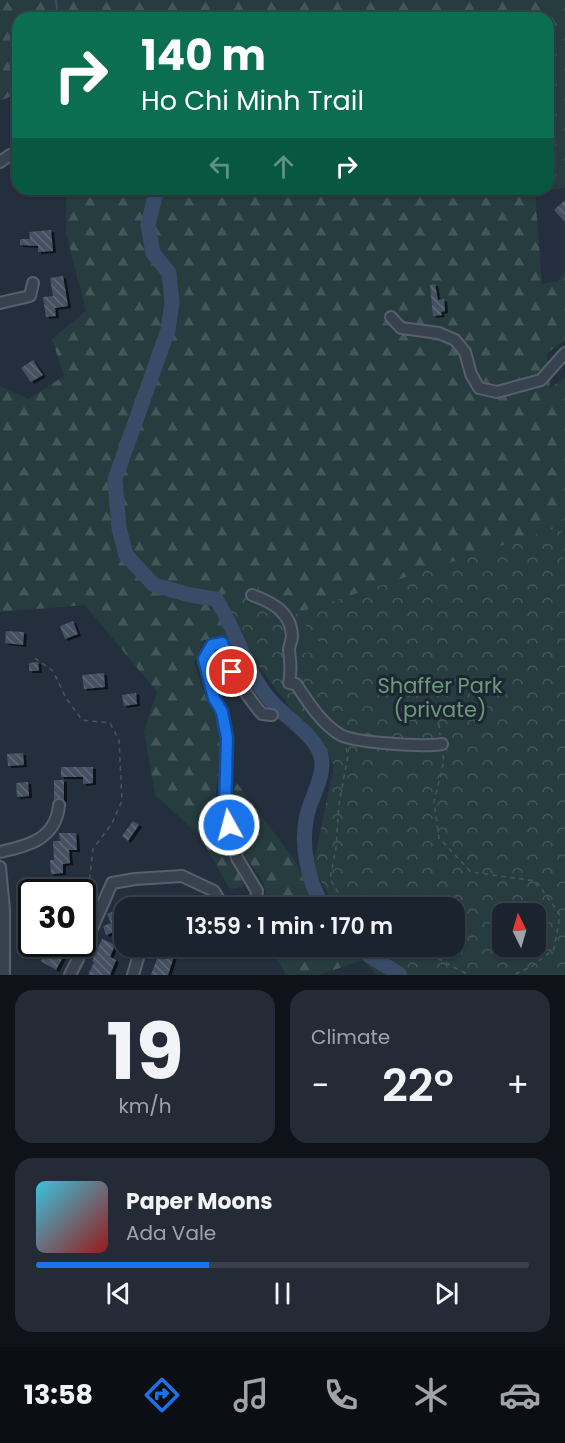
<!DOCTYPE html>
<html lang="en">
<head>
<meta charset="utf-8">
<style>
	:root { --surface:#1b232e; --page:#242b36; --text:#f1f3f6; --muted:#a0a4aa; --line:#39404a; --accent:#1a73e8 }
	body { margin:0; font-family:Poppins,sans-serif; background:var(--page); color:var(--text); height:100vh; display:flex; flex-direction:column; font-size:22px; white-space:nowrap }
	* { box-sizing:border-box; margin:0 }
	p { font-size:20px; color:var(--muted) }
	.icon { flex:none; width:33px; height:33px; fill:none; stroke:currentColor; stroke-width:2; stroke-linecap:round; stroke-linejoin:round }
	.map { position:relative; height:975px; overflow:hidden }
	.panel { display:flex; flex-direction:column; gap:15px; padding:15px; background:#0f1319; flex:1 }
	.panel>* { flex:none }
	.hud { position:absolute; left:12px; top:12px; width:542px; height:183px; border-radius:18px; box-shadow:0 2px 4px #0004,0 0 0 2px var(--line); background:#0b6e4f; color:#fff; overflow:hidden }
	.needle { width:39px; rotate:355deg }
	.fabs { position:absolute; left:492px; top:903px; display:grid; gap:12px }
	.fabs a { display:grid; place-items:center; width:54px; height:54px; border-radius:12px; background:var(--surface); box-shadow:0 2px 4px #0004,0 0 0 2px var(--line); font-size:30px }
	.speed { position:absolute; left:18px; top:879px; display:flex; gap:12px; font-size:30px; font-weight:700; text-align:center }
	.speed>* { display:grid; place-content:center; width:78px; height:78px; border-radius:50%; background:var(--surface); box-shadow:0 2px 4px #0004,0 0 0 2px var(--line); line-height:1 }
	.speed .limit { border:3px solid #111; border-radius:9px; background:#fff; color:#111 }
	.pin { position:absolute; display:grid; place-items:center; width:51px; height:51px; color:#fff; margin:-26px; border:3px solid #fff; border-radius:50%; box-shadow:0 2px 6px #0007 }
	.me { position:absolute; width:66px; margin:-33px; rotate:353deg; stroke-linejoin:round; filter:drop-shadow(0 0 4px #0008) }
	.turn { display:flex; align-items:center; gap:21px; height:126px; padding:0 30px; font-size:27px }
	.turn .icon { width:78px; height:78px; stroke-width:2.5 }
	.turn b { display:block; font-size:42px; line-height:51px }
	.lanes { display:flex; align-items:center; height:57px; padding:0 30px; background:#0003; justify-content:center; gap:30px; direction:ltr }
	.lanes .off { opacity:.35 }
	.big { font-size:45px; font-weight:600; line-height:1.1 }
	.panel .tile { flex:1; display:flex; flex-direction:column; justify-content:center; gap:9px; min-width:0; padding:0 21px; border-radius:18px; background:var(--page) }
	.panel .dial { align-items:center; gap:0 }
	.dial b { font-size:78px; line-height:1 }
	.song { display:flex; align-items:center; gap:18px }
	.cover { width:72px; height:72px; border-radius:9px; background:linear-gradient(135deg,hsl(190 70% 55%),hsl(0 70% 35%)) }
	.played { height:6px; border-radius:3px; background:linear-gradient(90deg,var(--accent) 35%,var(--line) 35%) }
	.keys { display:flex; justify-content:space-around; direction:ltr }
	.heat { display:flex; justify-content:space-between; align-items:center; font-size:33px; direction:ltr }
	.panel .tiles { flex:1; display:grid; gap:15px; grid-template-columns:1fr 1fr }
	.tile:last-child { grid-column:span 2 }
	.trip { position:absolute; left:114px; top:897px; width:351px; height:60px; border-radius:18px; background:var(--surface); box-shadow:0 2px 4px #0004,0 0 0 2px var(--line); font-weight:600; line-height:60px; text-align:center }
	.dock { display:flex; height:96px; justify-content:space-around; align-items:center; background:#0b0e12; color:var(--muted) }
	.dock .icon { width:42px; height:42px }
	.dock .on { color:var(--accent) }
	.dock b { font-size:27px; color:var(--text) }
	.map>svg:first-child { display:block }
</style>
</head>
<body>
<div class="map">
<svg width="565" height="975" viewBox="0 0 565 975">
	<defs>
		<pattern id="forest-firs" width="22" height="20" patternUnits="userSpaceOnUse" patternTransform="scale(1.5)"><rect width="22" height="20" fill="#263c3f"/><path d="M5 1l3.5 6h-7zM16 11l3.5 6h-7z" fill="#435659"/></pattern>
		<pattern id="park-crowns" width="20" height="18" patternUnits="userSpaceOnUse" patternTransform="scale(1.5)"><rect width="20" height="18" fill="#263c3f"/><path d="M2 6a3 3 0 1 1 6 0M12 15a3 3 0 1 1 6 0" fill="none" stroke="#435659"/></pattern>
		<pattern id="building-back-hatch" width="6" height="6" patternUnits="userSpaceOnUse" patternTransform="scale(1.5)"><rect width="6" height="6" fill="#455162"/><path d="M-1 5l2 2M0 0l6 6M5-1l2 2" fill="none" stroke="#5d6877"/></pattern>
		<filter id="shadow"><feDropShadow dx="3" dy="2" stdDeviation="0" flood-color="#0009"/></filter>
	</defs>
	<rect width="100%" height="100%" fill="#242f3e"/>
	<!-- forest -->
	<path fill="url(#forest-firs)" d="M 0,0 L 565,0 L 565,188 L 535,192 L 542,284 L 558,281 L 565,272 L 565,340 L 547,353 L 550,388 L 565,378 L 565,574 L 561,527 L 282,618 L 208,600 L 236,636 L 204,640 L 194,663 L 207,701 L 218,723 L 220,757 L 214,812 L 244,887 L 230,889 L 199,835 L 155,795 L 144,731 L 157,692 L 85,605 L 0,612 L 0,386 L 28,399 L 64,376 L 52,339 L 86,311 L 66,233 L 66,189 L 548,189 L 548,18 L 18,18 L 18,93 L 0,101 Z
		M 236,782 L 296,862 L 315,907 L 262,907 L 267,896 L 262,880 L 245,856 L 230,807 Z
		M 271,947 L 344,947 L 363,960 L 319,975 L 286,975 Z"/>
	<!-- park -->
	<path fill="url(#park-crowns)" fill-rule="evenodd" d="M 561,526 L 565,574 L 565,975 L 377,975 L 363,960 L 377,955 L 369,947 L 454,946 L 454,908 L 335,907 L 313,867 L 334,765 L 208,600 L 256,583 L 282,618 ZM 502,914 L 536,914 L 536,946 L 502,946 Z"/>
	<!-- pitch -->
	<path fill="#263c3f" d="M 300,615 L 305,625 L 322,645 L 314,652 L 304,653 L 300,627 L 296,618 Z"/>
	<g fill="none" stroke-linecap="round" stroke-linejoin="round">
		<!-- stream -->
		<path stroke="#394c67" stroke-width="2" d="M 56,0 L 58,18"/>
		<!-- river -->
		<path stroke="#394c67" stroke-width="15" d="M 160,189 L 155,196 L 148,225 L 153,253 L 169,273 L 172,302 L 168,330 L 115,479 L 119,528 L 126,555 L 154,585 L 190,595 L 216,599 C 237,631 245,671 270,700 C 286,719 320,737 322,762 C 323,779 311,798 307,815 C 300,845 308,882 324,908
			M 357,946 C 370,959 386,964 400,975"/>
	</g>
	<!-- building -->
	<path fill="url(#building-back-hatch)" filter="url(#shadow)" d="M 565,200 L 565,222 L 554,210 Z
		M 51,230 L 53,251 L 38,252 L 38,246 L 20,245 L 20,239 L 30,239 L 29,232 Z
		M 63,276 L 68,306 L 55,308 L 56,316 L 46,317 L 43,297 L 53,296 L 50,278 Z
		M 435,284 L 438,300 L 444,299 L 445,311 L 441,312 L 442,315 L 433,316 L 430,285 Z
		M 33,360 L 43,375 L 31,382 L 21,368 Z
		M 73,621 L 78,634 L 65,639 L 60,626 Z
		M 6,631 L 24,632 L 23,645 L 5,643 Z
		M 38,662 L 39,671 L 29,671 L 29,663 Z
		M 104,673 L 105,687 L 84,689 L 82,675 Z
		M 136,693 L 137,704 L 124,706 L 122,695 Z
		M 23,753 L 24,765 L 8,766 L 7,754 Z
		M 61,767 L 93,767 L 93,783 L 83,784 L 83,777 L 61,777 Z
		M 54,780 L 64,780 L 64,800 L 60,798 L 54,800 Z
		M 28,782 L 29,796 L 17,797 L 16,783 Z
		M 133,821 L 139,825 L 128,841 L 122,836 Z
		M 59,833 L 76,833 L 77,850 L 69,850 L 70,863 L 63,864 L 63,873 L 51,874 L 50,860 L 54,860 L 53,841 L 60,841 Z
		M 124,907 L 124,928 L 106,935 L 103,926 L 111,923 L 107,914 Z
		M 102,939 L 115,945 L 110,957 L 116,960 L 110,975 L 88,975 L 94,962 L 92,961 Z
		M 51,944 L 70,944 L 56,970 L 41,961 Z
		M 161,946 L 175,946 L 175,953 L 168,975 L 151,975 L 158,956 L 161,958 Z"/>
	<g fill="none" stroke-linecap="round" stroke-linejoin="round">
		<!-- minor casing -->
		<g stroke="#565f6c" stroke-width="14">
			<path id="minor" d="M 0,162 L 10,155
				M 0,303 L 30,296 L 33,283
				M 391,317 L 401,328 L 439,333 L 455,340 L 465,352 L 471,374 L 479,388 L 497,392 L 541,380 L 565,353
				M 252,595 C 272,602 291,612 292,636 C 292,641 289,645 289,650 C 290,662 292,669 289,683 L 296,684 C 308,702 321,723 339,734 C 352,743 424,747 442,744
				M 0,852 C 28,846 56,839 59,805
				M 0,867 L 4,910 L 4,975
				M 255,908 L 257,891 L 237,858 L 225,809 L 227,738 L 222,712 L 214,698 L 204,659 L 212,645 L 222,643 C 231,670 243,692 262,714 L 272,715
				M 82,943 L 90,933 L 112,883 L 135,879 L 182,876 L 214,891 L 224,908
				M 70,975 L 78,959 L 82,944
				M 133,975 L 138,958 L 135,950"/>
		</g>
		<!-- path -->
		<path stroke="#44595c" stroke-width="1.5" stroke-dasharray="4.5 4.5" stroke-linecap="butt" d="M 35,658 L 53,671 L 66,698 L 82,720 L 110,723 L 119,740 L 122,801 L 112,823 L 93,849 L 85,918
			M 438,715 L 440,735
			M 346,748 L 348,756 L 339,804 L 336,847 L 330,879 L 344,902 L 353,908
			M 443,755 L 444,761 L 434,802 L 439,838 L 471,872 L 536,881 L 560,915 L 554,949 L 531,967 L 513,975
			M 414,946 L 469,975"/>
		<!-- minor -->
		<use href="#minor" stroke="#38414e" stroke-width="10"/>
	</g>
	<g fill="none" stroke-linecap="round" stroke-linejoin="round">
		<!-- route casing -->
		<g stroke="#114b97" stroke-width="15">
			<path id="route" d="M 229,825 L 225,809 L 227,738 L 222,712 L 214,698 L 204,659 L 212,645 L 222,643 L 232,672"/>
		</g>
		<!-- route -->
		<use href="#route" stroke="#1a73e8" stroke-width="10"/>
	</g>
	<g text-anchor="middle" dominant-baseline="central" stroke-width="6" stroke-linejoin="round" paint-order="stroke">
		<!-- park labels -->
		<g font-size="21" fill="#6b9a76" stroke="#1d2633">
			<text x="440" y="685">Shaffer Park<tspan x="440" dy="24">(private)</tspan></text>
		</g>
	</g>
</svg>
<div class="fabs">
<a><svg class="needle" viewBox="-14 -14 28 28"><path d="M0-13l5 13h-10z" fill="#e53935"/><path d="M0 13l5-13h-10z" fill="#a0a4aa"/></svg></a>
</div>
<div class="speed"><div class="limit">30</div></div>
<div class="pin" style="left:232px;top:672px;background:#d93025"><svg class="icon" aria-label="arrive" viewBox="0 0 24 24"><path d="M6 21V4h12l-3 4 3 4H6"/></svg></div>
<svg class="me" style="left:229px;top:825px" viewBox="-20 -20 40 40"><circle r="17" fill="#1a73e8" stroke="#fff" stroke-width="3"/><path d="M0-11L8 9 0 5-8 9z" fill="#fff"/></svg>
<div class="trip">13:59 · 1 min · 170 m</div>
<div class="hud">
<div class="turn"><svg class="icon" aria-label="right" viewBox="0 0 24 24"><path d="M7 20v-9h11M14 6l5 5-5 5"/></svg><div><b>140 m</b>Ho Chi Minh Trail</div></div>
<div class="lanes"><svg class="icon off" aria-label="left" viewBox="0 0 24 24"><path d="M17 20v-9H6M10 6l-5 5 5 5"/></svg><svg class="icon off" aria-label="ahead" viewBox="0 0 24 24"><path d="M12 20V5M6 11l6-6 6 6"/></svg><svg class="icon" aria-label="right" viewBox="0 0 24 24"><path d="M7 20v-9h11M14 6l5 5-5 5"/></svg></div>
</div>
</div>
<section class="panel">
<div class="tiles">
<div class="tile dial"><b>19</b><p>km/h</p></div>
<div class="tile"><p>Climate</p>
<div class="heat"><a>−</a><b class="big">22°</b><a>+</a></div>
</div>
<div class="tile">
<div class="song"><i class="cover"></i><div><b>Paper Moons</b><p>Ada Vale</p></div></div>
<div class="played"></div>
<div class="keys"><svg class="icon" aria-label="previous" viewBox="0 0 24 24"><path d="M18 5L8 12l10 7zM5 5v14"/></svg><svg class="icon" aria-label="pause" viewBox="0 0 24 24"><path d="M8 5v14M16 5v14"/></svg><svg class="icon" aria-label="next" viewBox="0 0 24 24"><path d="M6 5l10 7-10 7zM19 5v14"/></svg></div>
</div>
</div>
</section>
<nav class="dock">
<b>13:58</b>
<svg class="icon on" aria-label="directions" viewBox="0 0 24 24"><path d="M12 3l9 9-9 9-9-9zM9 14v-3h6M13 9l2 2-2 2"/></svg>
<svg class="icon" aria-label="music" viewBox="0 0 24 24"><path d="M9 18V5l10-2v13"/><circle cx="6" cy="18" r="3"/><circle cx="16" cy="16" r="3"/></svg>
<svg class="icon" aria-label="phone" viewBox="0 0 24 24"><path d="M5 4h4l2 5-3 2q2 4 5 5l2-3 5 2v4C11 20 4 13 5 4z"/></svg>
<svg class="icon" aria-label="climate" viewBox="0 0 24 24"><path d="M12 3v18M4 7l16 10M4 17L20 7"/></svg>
<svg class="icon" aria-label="car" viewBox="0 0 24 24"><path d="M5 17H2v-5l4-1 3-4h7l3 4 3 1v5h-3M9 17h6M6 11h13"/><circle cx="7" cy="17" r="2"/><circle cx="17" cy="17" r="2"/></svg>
</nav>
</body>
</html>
